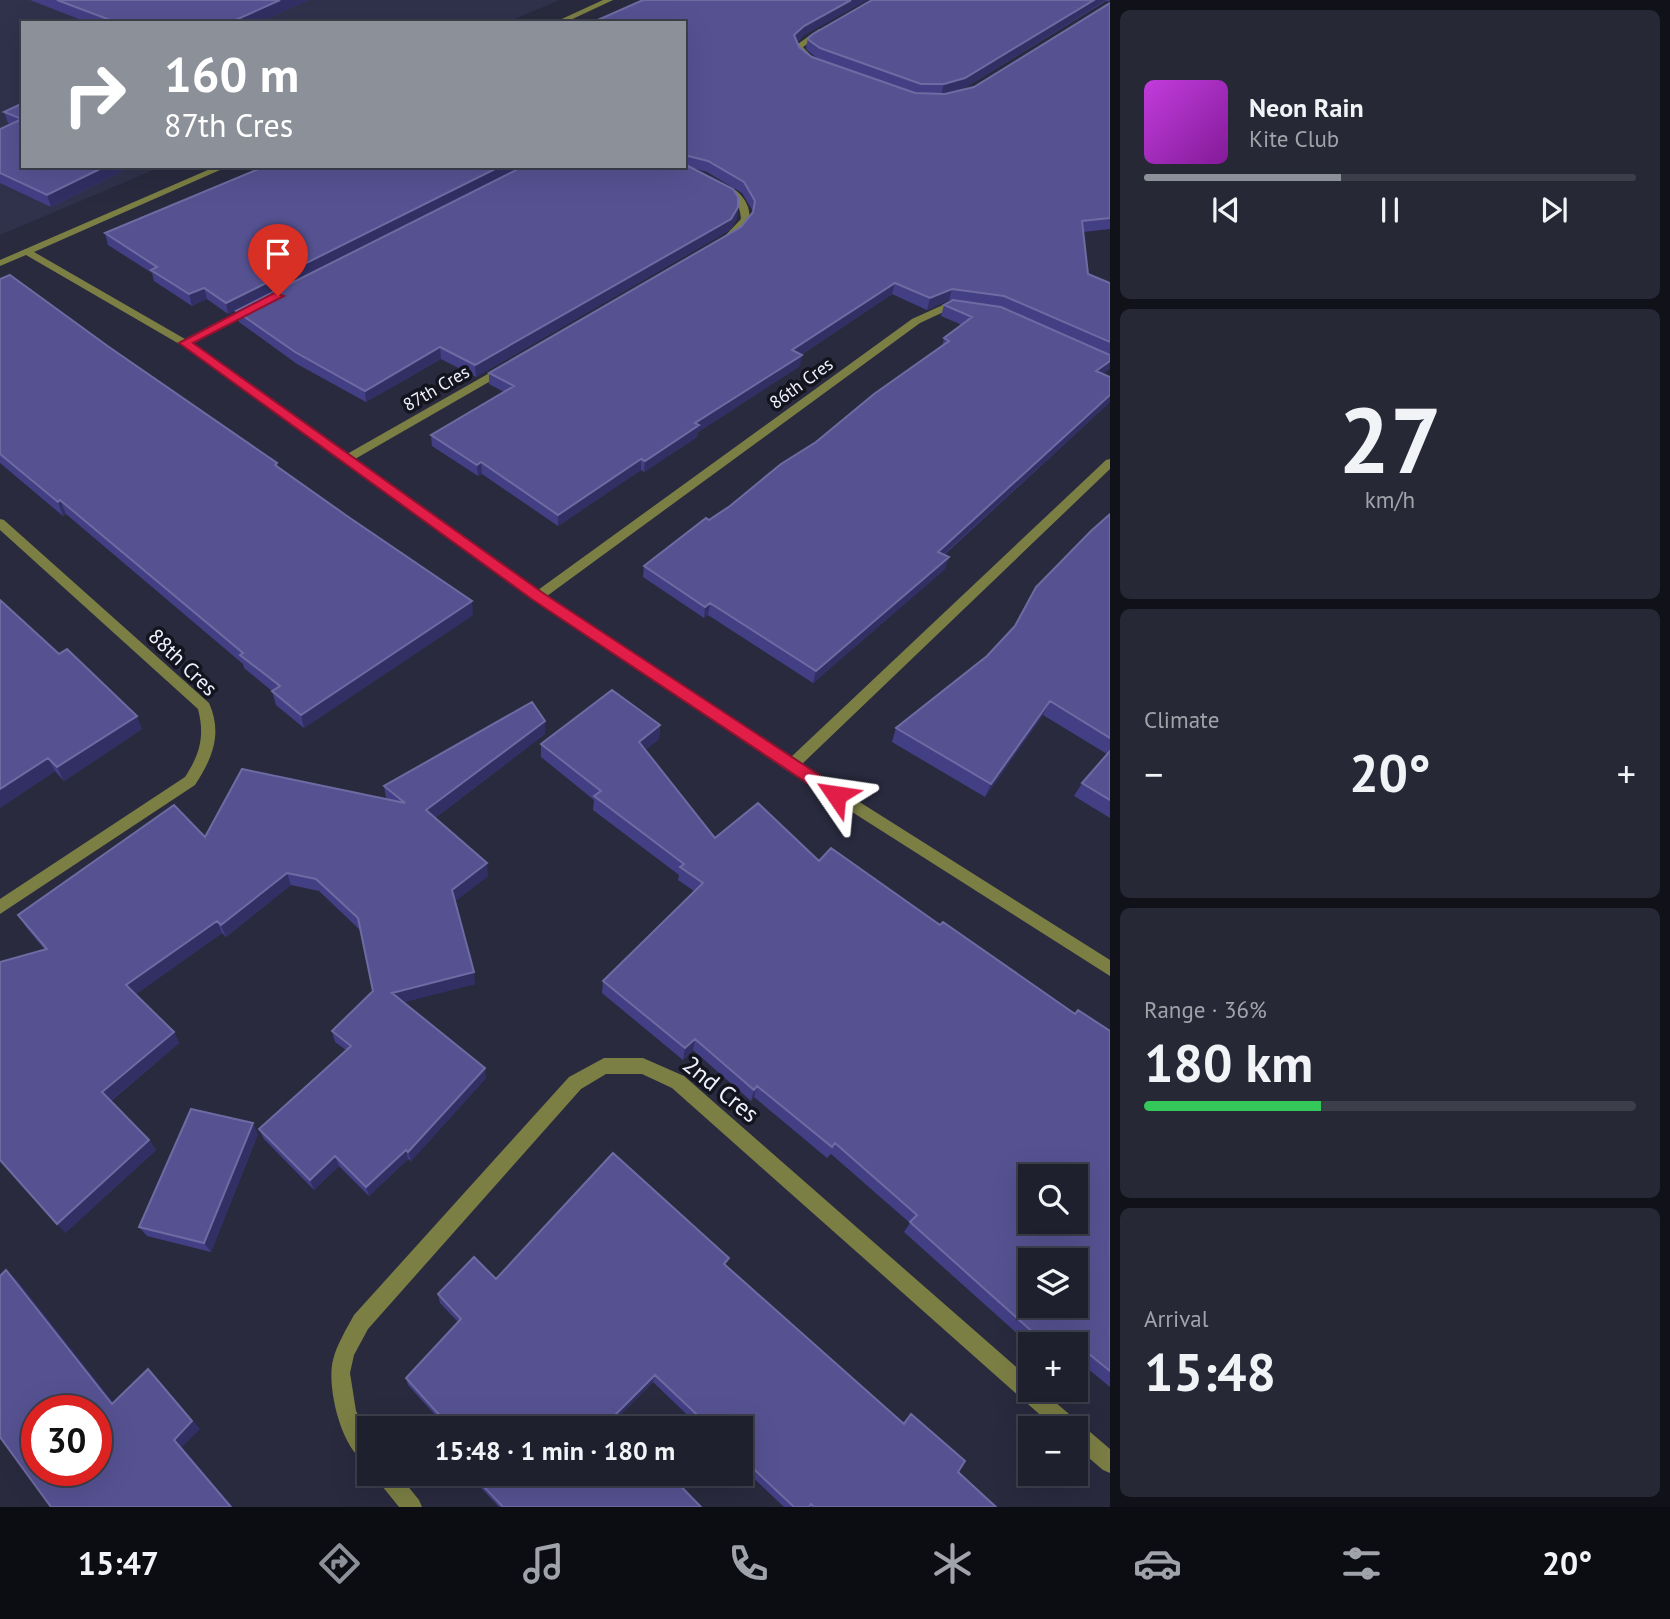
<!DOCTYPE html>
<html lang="en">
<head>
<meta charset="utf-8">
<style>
	:root { --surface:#1f202e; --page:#272836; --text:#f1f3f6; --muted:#a1a3aa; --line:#3c3e4a; --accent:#8c9099 }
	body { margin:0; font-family:"PT Sans",sans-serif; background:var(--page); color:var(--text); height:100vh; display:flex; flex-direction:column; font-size:26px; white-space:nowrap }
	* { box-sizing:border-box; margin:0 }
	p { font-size:23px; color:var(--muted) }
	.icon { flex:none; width:38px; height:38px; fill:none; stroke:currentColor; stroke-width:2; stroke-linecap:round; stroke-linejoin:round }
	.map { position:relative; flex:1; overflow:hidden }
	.sheet { display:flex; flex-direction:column; gap:10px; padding:10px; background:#111219; width:560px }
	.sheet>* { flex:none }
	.guide { position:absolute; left:21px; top:21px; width:665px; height:147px; border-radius:0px; box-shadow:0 7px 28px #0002,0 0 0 2px var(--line); background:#8c9099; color:#fff; overflow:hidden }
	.fabs { position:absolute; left:1018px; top:1164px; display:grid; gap:14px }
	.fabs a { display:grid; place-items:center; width:70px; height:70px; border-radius:0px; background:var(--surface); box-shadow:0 7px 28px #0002,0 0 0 2px var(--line); font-size:35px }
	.speed { position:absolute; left:21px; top:1395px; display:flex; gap:14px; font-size:35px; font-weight:700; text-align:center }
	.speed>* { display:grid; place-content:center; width:91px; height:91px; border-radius:50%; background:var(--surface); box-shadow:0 7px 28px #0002,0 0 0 2px var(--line); line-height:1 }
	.speed .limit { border:10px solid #d22; background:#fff; color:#111 }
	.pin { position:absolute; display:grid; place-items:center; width:60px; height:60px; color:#fff; margin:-72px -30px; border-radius:50% 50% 50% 0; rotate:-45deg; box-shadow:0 0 7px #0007 }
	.pin .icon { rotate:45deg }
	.me { position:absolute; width:77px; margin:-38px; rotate:302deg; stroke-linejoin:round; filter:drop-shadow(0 0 5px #0008) }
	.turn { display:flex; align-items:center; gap:24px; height:147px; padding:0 28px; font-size:32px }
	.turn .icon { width:91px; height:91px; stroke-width:2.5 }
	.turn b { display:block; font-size:49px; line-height:60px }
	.big { font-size:52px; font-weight:700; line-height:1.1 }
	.sheet .card { flex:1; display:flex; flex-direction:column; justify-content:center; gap:10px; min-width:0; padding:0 24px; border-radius:10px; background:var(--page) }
	.sheet .dial { align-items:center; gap:0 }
	.dial b { font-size:91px; line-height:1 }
	.song { display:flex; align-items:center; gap:21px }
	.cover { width:84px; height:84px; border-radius:10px; background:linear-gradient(135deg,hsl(290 70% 55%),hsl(290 70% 35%)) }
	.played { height:7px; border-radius:4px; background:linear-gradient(90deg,var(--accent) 40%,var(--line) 40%) }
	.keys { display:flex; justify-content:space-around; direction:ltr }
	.heat { display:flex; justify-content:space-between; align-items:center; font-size:38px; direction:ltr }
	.charge { height:10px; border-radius:5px; background:linear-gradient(90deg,#34c759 36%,var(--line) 0) }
	.trip { position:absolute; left:357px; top:1416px; width:396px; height:70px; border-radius:0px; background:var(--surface); box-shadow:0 7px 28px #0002,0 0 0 2px var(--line); font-weight:700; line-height:70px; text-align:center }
	.dock { display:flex; height:112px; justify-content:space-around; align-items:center; background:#0c0d12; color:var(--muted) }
	.dock .icon { width:49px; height:49px }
	.dock .active { color:var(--accent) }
	.dock b { font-size:32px; color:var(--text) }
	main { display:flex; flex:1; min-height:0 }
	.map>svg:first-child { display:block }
</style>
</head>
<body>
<main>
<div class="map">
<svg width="1110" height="1507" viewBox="0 0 1110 1507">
	<rect width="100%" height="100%" fill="#292a3e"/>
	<!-- built -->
	<path fill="#30324c" d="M 0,0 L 560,0 L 505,23 L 23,23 L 23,166 L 163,166 L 0,235 Z"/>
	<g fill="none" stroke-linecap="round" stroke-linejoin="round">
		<!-- street -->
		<path fill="#7c7f44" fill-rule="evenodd" d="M 603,0 L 613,0 L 564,23 L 553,23 Z
			M 819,29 L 826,31 L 803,47 L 815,60 L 808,62 L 799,55 L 795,46 Z
			M 217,166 L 229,166 L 34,252 L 185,339 L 249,306 L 257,306 L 257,310 L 192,343 L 347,454 L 500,367 L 508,367 L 508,371 L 355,459 L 538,590 L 912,319 L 945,304 L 963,306 L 963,310 L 950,309 L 920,323 L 547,596 L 790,758 L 1106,460 L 1110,459 L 1110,469 L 801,765 L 1110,960 L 1110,976 L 786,770 L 534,599 L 181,345 L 26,255 L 0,266 L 0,260 Z
			M 717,184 C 736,184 753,203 749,222 L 727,242 L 722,239 L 741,219 C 740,202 732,195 717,188 Z
			M 0,519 L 4,520 L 209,703 C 223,734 212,759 195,785 L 0,914 L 0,899 L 185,777 C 200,754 205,736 198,709 L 0,530 Z
			M 604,1058 L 643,1058 L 684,1076 L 1031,1380 L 1031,1390 L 1041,1390 L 1110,1449 L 1110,1473 L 1103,1470 L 1076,1447 L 1076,1428 L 1055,1428 L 672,1088 L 642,1074 L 606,1074 L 581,1089 L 368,1329 L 354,1355 L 350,1373 L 356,1411 L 369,1437 L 369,1464 C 342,1454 326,1386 333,1360 C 337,1344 346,1330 354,1315 L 569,1077 Z
			M 375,1474 L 398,1474 L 419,1500 L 422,1507 L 399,1507 L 378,1481 Z"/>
	</g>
	<!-- wall -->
	<path fill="#433f85" d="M 30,0 L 308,0 L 258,23 L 89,23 Z
		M 872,0 L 1110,0 L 1110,1 L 1106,1 L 963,89 L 945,94 L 974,87 L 1110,3 L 1110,229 L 1083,232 L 1088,274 L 1110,283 L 1110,368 L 1103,374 L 1110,377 L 1110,402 L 944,555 L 945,569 L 813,683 L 708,615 L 704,618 L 643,577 L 644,566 L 709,520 L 730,506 L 942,346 L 944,338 L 962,325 L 941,316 L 944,305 L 953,301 L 949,300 L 927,310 L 892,294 L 801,355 L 800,366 L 698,432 L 697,437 L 644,472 L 641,470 L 558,526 L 482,474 L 478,476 L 432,446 L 431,435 L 504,392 L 489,384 L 489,373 L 741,227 L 753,211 L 742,193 L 707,172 L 693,168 L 738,207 L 737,218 L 730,230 L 476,377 L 441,359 L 366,402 L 297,364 L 239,322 L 236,311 L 684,166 L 684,23 L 803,36 L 797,42 L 799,47 L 812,57 L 893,85 L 818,59 L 807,50 L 806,48 L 808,38 Z
		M 4,112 L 133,166 L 51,207 L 0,183 L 0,129 L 10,124 L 8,123 Z
		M 523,166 L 228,314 L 207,299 L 192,306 L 154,281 L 152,273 L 108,245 L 105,233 Z
		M 0,279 L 109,347 L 277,463 L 278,467 L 473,615 L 304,728 L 276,705 L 272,691 L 244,668 L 243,664 L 66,514 L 63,516 L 0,463 Z
		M 1110,514 L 1110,818 L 1074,796 L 1082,783 L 1107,754 L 1043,715 L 985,797 L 892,742 L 896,728 L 987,656 L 1015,626 Z
		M 0,600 L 142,729 L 64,781 L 55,771 L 0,808 Z
		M 660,725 L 659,739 L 645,750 L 715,838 L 819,861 L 940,925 L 1075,1014 L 1110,1031 L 1110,1387 L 1076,1359 L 1076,1344 L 1058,1344 L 1056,1342 L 1054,1344 L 1031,1344 L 1031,1346 L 904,1232 L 910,1223 L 831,1154 L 827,1158 L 754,1097 L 751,1101 L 693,1050 L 683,1060 L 602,993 L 603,981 L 694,891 L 678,880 L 679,875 L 593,810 L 594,800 L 541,757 L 541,744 Z
		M 545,734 L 435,818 L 488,876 L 455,901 L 475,984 L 403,1002 L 486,1078 L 411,1161 L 408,1159 L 369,1196 L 339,1166 L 314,1190 L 264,1139 L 259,1129 L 346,1050 L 335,1042 L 332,1031 L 373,991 L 360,930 L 319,891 L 291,885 L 226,937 L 222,933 L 136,994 L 174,1032 L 179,1043 L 111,1101 L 149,1140 L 156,1150 L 65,1233 L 45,950 L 26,927 L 18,915 L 205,837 L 388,800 L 386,798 L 384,786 Z
		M 258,1134 L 211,1252 L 147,1236 L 139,1227 Z
		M 726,1265 L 902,1423 L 911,1414 L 958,1472 L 996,1507 L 784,1507 L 740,1465 L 740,1428 L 701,1428 L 653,1382 L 616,1419 L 624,1428 L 447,1428 L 408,1385 L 406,1378 L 458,1322 L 440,1303 L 438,1294 L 496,1279 Z
		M 468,1474 L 669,1474 L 701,1507 L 499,1507 Z"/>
	<!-- shaded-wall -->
	<path fill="#312f63" d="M 280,0 L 308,0 L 258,23 L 229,23 Z
		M 851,0 L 868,0 L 803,36 L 792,45 L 794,35 L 804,26 Z
		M 1094,0 L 1106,0 L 963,89 L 941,95 L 944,84 Z
		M 106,166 L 133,166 L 51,207 L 47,195 Z
		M 501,166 L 523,166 L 228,314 L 226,303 Z
		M 738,207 L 737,218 L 730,230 L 476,377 L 475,365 Z
		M 895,283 L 892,294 L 790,362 L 792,350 Z
		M 204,288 L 207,299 L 192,306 L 189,294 Z
		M 952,289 L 949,300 L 927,310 L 930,298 Z
		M 440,347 L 441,359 L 366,402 L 365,391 Z
		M 802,355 L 800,366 L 698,432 L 697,437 L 644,472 L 645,461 L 695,423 Z
		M 1110,361 L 1110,368 L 1092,383 L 1096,371 Z
		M 1110,395 L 1110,402 L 934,563 L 938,552 Z
		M 641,459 L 641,470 L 558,526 L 558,515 Z
		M 481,462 L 482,474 L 478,476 L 477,465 Z
		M 60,500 L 66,514 L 63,516 L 58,502 Z
		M 949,557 L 945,569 L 813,683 L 816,671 Z
		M 472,601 L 473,615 L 304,728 L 301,715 Z
		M 710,603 L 708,615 L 704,618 L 705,607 Z
		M 1050,701 L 1043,715 L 985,797 L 991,784 Z
		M 137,716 L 142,729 L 64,781 L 57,767 Z
		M 545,721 L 545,734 L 428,823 L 426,810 Z
		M 660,725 L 659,739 L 638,756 L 639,742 Z
		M 48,758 L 55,771 L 0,808 L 0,789 Z
		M 487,863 L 488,876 L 453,903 L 452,890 Z
		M 287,873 L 291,885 L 226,937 L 221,925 Z
		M 217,921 L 222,933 L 132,997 L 126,985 Z
		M 474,972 L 475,984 L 394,1005 L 392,993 Z
		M 174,1032 L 179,1043 L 109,1102 L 102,1092 Z
		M 695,1039 L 693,1050 L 683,1060 L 685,1048 Z
		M 485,1068 L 486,1078 L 411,1161 L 408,1152 Z
		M 757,1086 L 754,1097 L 751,1101 L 754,1090 Z
		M 253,1123 L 258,1134 L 211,1252 L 204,1243 Z
		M 149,1140 L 156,1150 L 65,1233 L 57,1224 Z
		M 406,1150 L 408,1159 L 369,1196 L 366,1187 Z
		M 335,1156 L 339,1166 L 314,1190 L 310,1180 Z
		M 6,1270 L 17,1280 L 121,1412 L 112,1404 Z
		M 148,1369 L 156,1377 L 200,1429 L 182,1447 L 233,1507 L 231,1507 L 174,1440 Z
		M 655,1375 L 653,1382 L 612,1423 L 613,1417 Z"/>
	<!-- building -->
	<path fill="#565292" stroke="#6e6ba3" stroke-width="2" fill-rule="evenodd" d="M 57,0 L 280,0 L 229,23 L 118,23 Z
		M 643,0 L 851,0 L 804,26 L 794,35 L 799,47 L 812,57 L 915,93 L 945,94 L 974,87 L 1110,3 L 1110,218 L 1082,221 L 1088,274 L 1110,283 L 1110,342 L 1004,296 L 952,289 L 930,298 L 895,283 L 792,350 L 802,355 L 695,423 L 699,425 L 645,461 L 641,459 L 558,515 L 481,462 L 477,465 L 431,435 L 514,386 L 489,373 L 741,227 L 753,212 L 755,201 L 744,182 L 708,161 L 684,155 L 684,23 L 591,23 Z
		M 872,0 L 1094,0 L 965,78 L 944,84 L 921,84 L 820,48 L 809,40 L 808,38 L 813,34 Z
		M 23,103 L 23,166 L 106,166 L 47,195 L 0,173 L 0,129 L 22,119 L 4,112 Z
		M 684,164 L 733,189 L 738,197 L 738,207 L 731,219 L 475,365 L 440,347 L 365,391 L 295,352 L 236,311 L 524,166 L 684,166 Z
		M 266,166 L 501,166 L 226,303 L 204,288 L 189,294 L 151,270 L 157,267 L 105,233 Z
		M 10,275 L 109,347 L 277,463 L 275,465 L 347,516 L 472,601 L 301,715 L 272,691 L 280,686 L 240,655 L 243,653 L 60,500 L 58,502 L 0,454 L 0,279 Z
		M 953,300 L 1001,307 L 1110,355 L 1110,361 L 1096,371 L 1110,377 L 1110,395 L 938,552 L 949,557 L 816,671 L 710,603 L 705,607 L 644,566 L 706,518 L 709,520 L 730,506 L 781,464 L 816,442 L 874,394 L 949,341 L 944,338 L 972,317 L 944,305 Z
		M 1110,514 L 1110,738 L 1050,701 L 991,784 L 896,728 L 987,656 L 1015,626 L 1036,587 L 1091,531 Z
		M 0,600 L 59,654 L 67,649 L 137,716 L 57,767 L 48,758 L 0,789 Z
		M 612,690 L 660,725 L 639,742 L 715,838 L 758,803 L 819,861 L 831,848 L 940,925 L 943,922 L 1075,1014 L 1078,1010 L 1110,1031 L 1110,1371 L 1063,1333 L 1054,1344 L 1046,1344 L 910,1222 L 917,1215 L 835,1143 L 832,1147 L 757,1086 L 754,1090 L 695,1039 L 685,1048 L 603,981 L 703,883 L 680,867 L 684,864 L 594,796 L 601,791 L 541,744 ZM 1031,1176 L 1076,1176 L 1076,1222 L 1031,1222 ZM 1031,1260 L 1076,1260 L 1076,1306 L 1031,1306 Z
		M 532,702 L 545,721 L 426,810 L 487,863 L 452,890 L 474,972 L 392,993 L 485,1068 L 408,1152 L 406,1150 L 366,1187 L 335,1156 L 310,1180 L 259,1129 L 351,1046 L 332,1031 L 373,991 L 358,918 L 316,879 L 287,873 L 221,925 L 217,921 L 126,985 L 174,1032 L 102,1092 L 149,1140 L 57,1224 L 0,1160 L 0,962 L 47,949 L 18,915 L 174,805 L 205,837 L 242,769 L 405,803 L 384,786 Z
		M 1110,751 L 1110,800 L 1082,783 Z
		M 191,1109 L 253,1123 L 204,1243 L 139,1227 Z
		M 613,1153 L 729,1258 L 724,1264 L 904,1424 L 911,1414 L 965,1461 L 958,1472 L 996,1507 L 814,1507 L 811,1504 L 809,1507 L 794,1507 L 740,1456 L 740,1428 L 711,1428 L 655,1375 L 613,1417 L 624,1428 L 451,1428 L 406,1378 L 461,1319 L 438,1294 L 474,1257 L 496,1279 Z
		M 6,1270 L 112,1404 L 148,1369 L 192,1421 L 174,1440 L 231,1507 L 51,1507 L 0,1437 L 0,1276 ZM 37,1410 L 96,1410 L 96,1470 L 37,1470 Z
		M 472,1474 L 669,1474 L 701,1507 L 503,1507 Z"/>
	<!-- route -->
	<path fill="#e11d48" stroke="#92132f" stroke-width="2" d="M 274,293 L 284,296 L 193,343 L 543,593 L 842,790 L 845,795 L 842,799 L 831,799 L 533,600 L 179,343 Z"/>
	<g text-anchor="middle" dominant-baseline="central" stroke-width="7" stroke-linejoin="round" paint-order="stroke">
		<!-- far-street labels -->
		<g font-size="18" fill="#f0f1ff" stroke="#13141d">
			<text transform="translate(801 383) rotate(-36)">86th Cres</text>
			<text transform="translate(436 388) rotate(-30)">87th Cres</text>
		</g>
		<!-- street labels -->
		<g font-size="21" fill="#f0f1ff" stroke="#13141d">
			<text transform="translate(183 662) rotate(44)">88th Cres</text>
		</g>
		<!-- near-street labels -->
		<g font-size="24" fill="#f0f1ff" stroke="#13141d">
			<text transform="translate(721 1089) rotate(39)">2nd Cres</text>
		</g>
	</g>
</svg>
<div class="fabs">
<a><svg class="icon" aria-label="search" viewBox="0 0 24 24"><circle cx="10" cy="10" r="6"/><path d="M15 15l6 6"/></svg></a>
<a><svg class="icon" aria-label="layers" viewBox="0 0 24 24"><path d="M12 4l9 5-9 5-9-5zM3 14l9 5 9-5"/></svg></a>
<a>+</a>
<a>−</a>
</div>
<div class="speed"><div class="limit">30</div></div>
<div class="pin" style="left:278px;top:296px;background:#d93025"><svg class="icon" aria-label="arrive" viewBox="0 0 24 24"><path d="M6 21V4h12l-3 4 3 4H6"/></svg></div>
<svg class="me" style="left:836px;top:795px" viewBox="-20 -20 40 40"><path d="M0-17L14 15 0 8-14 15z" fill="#e11d48" stroke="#fff" stroke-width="4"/></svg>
<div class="trip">15:48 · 1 min · 180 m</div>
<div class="guide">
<div class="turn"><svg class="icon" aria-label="right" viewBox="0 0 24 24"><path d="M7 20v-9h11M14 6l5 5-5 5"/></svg><div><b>160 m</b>87th Cres</div></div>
</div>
</div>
<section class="sheet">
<div class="card">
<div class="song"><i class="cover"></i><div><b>Neon Rain</b><p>Kite Club</p></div></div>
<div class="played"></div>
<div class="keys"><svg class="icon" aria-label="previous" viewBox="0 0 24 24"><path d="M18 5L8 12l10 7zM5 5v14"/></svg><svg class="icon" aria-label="pause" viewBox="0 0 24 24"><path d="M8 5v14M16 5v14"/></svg><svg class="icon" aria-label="next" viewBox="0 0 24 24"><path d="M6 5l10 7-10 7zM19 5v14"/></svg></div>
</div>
<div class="card dial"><b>27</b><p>km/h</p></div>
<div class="card"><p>Climate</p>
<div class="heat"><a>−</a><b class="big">20°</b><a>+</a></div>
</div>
<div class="card"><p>Range · 36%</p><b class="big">180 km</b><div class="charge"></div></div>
<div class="card"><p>Arrival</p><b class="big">15:48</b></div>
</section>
</main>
<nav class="dock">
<b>15:47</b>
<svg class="icon active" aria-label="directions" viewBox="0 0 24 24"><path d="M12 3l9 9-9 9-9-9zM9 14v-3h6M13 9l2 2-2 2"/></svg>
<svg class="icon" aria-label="music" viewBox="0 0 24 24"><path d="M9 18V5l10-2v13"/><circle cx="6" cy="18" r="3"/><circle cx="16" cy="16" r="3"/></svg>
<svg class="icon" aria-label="phone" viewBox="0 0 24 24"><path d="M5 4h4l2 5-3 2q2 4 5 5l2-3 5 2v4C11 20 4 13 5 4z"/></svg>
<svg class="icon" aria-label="climate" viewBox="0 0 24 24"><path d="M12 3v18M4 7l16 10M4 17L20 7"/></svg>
<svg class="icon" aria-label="car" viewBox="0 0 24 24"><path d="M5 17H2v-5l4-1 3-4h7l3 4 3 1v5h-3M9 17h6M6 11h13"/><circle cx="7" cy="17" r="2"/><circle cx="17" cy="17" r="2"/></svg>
<svg class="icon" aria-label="filters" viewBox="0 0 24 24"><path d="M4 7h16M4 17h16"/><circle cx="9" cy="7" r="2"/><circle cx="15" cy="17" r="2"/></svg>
<b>20°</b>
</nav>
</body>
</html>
